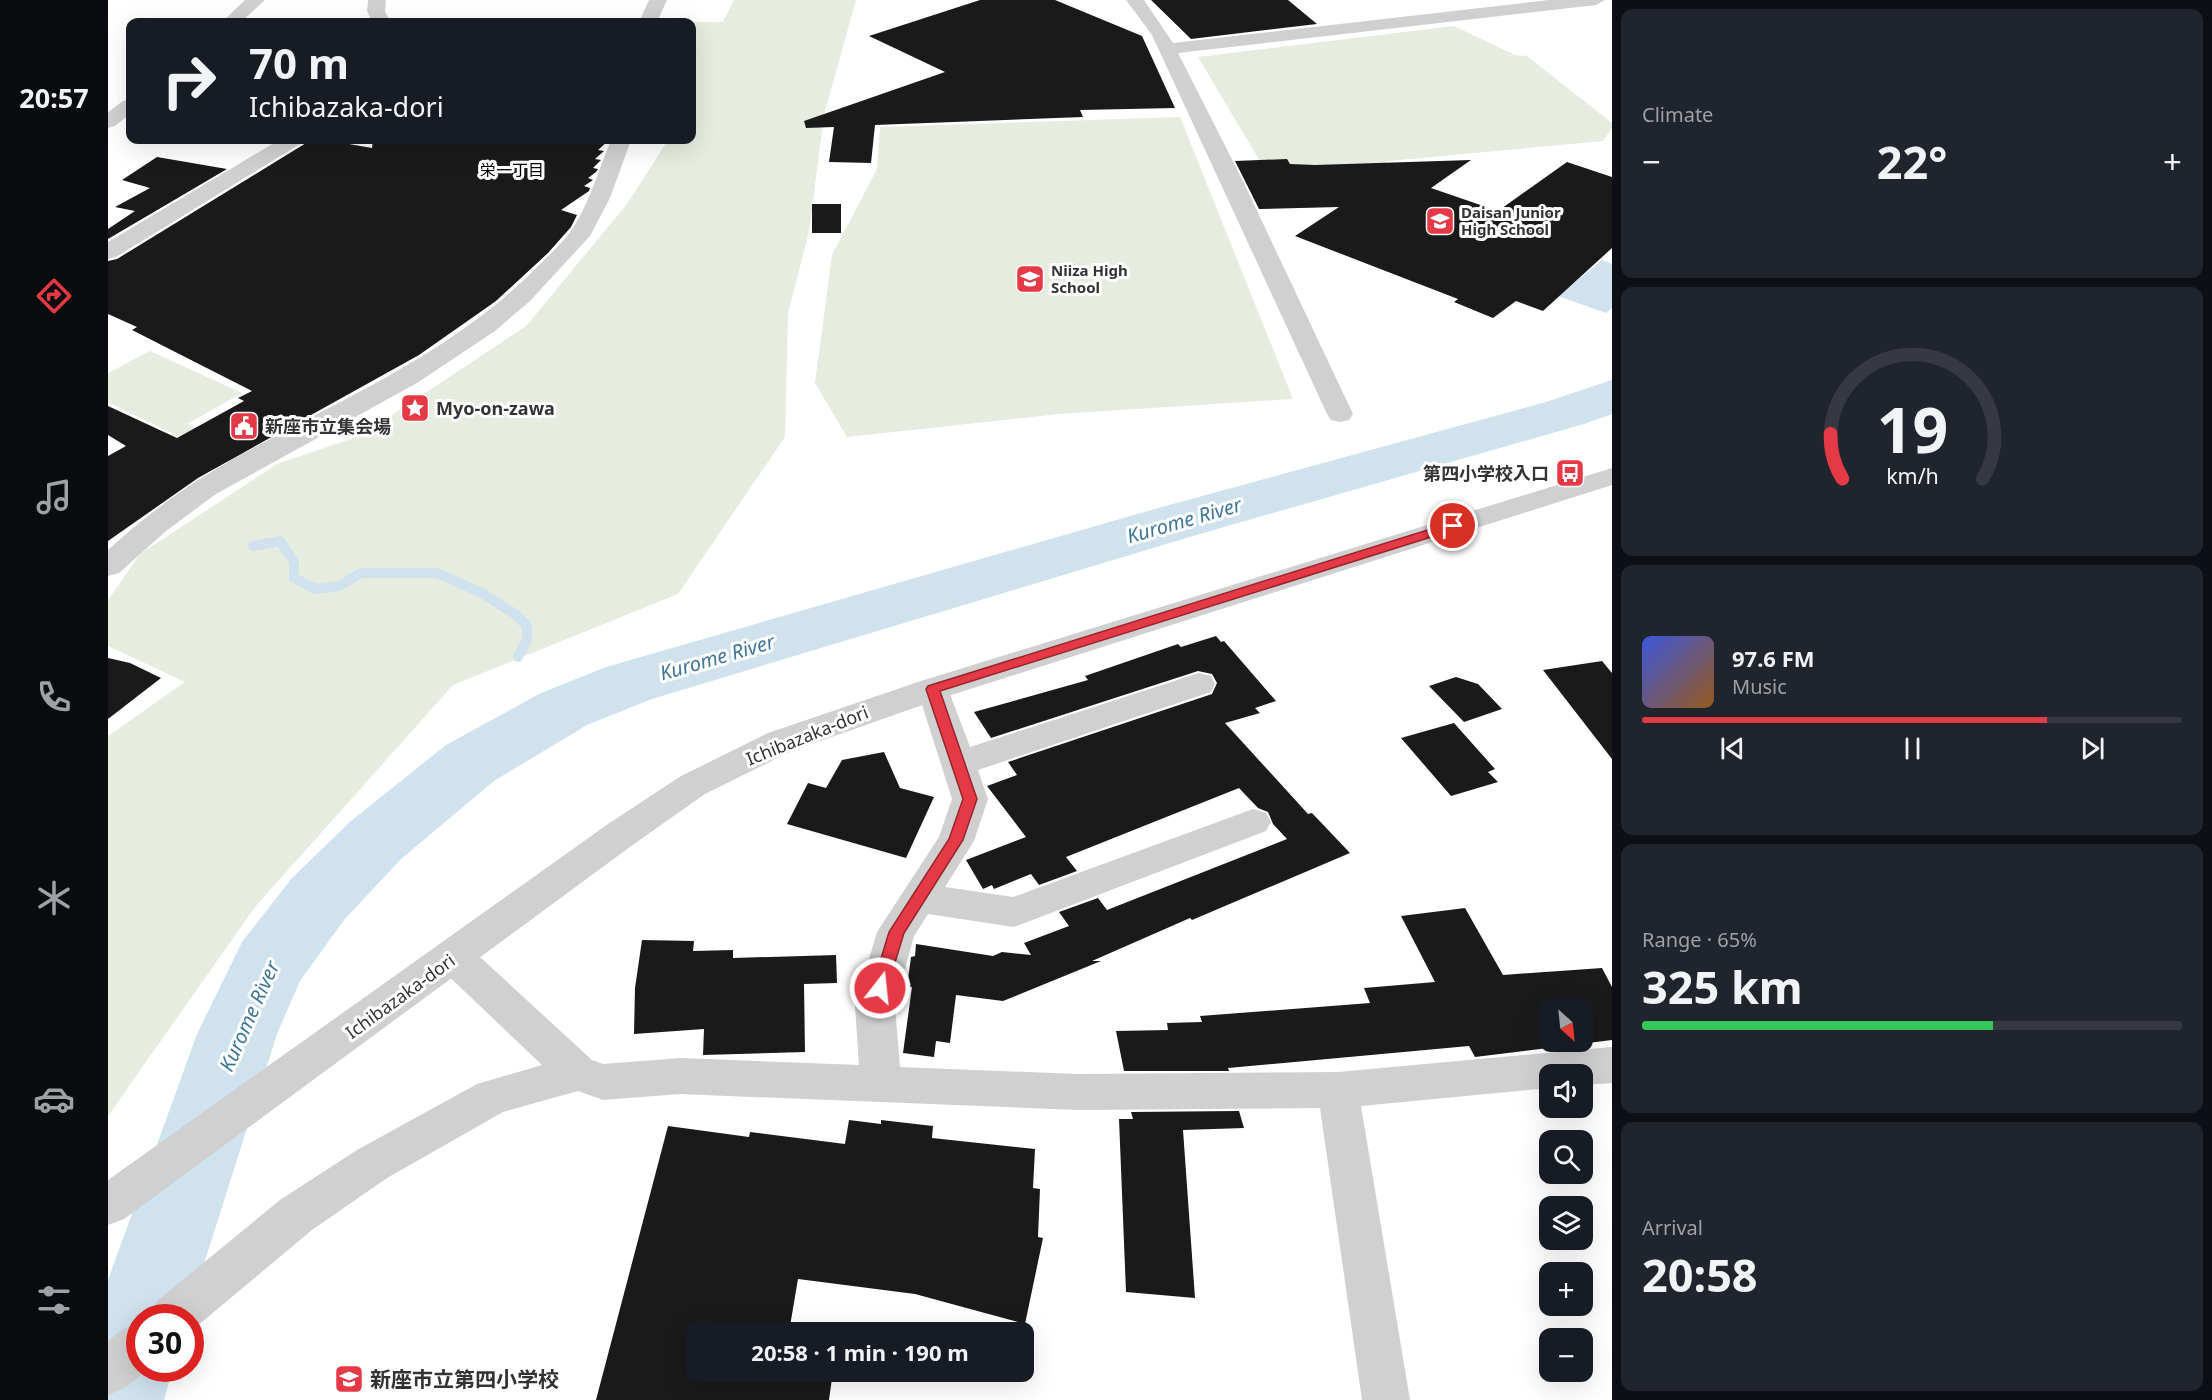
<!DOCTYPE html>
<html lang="en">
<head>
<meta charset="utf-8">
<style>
	:root { --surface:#171b24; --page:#20242c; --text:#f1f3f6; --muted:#9ea1a6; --line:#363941; --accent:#e63946 }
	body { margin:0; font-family:"Noto Sans","Noto Sans JP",sans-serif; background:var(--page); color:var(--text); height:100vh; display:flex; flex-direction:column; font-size:22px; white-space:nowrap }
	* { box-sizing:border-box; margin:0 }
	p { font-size:20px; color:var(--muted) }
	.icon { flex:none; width:33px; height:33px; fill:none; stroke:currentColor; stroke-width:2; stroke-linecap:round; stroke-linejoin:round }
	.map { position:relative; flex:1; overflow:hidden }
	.details { display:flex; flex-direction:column; gap:9px; padding:9px; background:#0d0f14; width:600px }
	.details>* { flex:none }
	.banner { position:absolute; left:18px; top:18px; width:570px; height:126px; border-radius:12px; box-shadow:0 6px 24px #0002; background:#171b24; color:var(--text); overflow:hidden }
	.needle { width:39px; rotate:153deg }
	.controls { position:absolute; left:1431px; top:998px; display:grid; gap:12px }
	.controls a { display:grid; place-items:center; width:54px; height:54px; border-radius:12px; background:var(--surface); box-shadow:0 6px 24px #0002; font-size:30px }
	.speed { position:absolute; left:18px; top:1304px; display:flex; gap:12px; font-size:30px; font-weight:700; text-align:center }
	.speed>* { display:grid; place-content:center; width:78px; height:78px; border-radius:50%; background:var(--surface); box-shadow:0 6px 24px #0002; line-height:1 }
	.speed .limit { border:9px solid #d22; background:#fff; color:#111 }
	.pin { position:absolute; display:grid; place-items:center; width:51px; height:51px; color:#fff; margin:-26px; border:3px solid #fff; border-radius:50%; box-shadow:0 2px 6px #0007 }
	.me { position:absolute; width:66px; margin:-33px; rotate:16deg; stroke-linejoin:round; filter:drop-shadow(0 0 4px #0008) }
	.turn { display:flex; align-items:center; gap:21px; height:126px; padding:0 24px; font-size:27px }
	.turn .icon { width:78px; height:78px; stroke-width:2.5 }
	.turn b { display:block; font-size:42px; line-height:51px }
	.big { font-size:45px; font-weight:700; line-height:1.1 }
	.details .tile { flex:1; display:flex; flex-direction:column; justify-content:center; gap:9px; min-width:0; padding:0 21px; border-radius:12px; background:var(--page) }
	.details .dial { align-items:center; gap:0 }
	.dial svg { height:156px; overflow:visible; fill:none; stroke:var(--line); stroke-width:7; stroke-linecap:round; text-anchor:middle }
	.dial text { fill:var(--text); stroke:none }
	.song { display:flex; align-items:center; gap:18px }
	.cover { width:72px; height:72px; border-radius:9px; background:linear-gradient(135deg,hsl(230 70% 55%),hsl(30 70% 35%)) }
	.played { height:6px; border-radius:3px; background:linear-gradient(90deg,var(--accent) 75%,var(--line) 75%) }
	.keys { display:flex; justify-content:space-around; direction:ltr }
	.heat { display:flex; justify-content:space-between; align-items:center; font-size:33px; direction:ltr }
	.charge { height:9px; border-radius:4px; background:linear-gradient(90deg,#34c759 65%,var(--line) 0) }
	.trip { position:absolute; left:578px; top:1322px; width:348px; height:60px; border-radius:12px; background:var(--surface); box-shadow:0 6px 24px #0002; font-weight:700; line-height:60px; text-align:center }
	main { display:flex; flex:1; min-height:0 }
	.dock { display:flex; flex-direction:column; width:108px; justify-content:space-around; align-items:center; background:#090b0e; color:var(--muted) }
	.dock .icon { width:42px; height:42px }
	.dock .current { color:var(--accent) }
	.dock b { font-size:27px; color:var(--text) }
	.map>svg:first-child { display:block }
</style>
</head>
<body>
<main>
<nav class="dock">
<b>20:57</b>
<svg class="icon current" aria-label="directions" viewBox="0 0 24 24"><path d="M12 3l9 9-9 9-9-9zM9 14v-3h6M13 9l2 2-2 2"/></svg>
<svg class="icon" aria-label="music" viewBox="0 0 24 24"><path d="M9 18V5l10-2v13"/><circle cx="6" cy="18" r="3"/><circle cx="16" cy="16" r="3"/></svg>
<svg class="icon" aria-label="phone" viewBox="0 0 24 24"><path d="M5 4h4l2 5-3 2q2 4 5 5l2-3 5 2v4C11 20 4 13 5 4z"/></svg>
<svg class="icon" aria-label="climate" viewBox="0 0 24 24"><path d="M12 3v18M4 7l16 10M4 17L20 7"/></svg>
<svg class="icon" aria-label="car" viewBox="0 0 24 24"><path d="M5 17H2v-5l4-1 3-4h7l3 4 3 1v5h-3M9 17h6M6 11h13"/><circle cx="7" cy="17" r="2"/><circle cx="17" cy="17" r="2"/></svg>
<svg class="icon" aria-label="filters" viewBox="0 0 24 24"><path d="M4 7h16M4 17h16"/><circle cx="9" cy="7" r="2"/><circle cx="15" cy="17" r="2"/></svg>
</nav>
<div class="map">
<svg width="1504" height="1400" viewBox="0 0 1504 1400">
	<rect width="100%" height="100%" fill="#fff"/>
	<!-- green -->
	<path fill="#e6ecdf" d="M 626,0 L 748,0 L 716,115 L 701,232 L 680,313 L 677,437 L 570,594 L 345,685 L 147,907 L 0,1116 L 0,736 L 77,682 L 0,646 L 0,600 L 32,554 L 169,464 L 254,435 L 418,326 L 519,204 L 560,140 L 584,140 L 584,22 L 556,22 L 615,22 Z
		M 1346,26 L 1407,55 L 1419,56 L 1504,123 L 1504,128 L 1495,141 L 1280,161 L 1205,208 L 1180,208 L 1090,57 Z
		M 1072,117 L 1185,399 L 951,414 L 739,437 L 707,383 L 724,255 L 769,169 L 772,127 Z
		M 42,351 L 134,393 L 79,424 L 136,454 L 122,462 L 0,402 L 0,373 Z"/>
	<!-- water -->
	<path fill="#cfe2ee" d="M 1494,260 L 1504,264 L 1504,308 L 1498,313 L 1450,296 Z"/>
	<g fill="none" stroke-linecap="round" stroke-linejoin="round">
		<!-- stream -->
		<path stroke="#cfe2ee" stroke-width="10" d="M 145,546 L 172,541 L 186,562 L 186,578 L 207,589 L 231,586 L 253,573 L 329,573 L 372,592 L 407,614 L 419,626 L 419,639 L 410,657
			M 447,698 L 456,709"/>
		<!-- river -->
		<path fill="#cfe2ee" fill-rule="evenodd" d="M 1504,380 L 1504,414 L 1476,424 L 1085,536 L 544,699 L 479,725 L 386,781 L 293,859 L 236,920 L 192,981 L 169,1034 L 79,1317 L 32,1317 L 32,1368 L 65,1368 L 56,1400 L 0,1400 L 0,1280 L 89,1034 L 134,942 L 184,878 L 243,821 L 338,745 L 433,693 L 498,667 L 1043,510 L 1438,402 Z"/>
	</g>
	<!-- building -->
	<path fill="#1a1a1a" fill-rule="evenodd" d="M 872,0 L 947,0 L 1034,36 L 1067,108 L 972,110 L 975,117 L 767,125 L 763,163 L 721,162 L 726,127 L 698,128 L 696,121 L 837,72 L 761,36 Z
		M 1043,0 L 1180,0 L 1209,24 L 1083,39 Z
		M 203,140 L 218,140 L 264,148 L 265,140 L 501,140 L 490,150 L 496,151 L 487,159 L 493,160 L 485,168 L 490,169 L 488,172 L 480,178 L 485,180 L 476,186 L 482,188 L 481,191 L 453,210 L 469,215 L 463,227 L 440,253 L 388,301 L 311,355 L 90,478 L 0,541 L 0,456 L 18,446 L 0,435 L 0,406 L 69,438 L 136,401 L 130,398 L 144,391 L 24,330 L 29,327 L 0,314 L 0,261 L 9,259 Z
		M 49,157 L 119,169 L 0,239 L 0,229 L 27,211 L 7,207 L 42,188 L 14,180 Z
		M 1179,159 L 1182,164 L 1207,165 L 1363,160 L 1323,188 L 1390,211 L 1459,162 L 1504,177 L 1504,248 L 1435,311 L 1408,301 L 1385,318 L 1346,302 L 1350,299 L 1187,236 L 1231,207 L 1151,209 L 1127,161 Z
		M 704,204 L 733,204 L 733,233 L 704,233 Z
		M 1108,636 L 1113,642 L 1116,641 L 1168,701 L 1147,708 L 1152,713 L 1117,723 L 1200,814 L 1204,813 L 1242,853 L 1084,920 L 1082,918 L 984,961 L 993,961 L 895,1001 L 848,995 L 842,1043 L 828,1041 L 826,1057 L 795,1053 L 804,987 L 799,987 L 803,957 L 807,956 L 808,944 L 885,956 L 894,952 L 923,955 L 916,943 L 961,926 L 951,912 L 990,898 L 999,910 L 1179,839 L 1165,824 L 1160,812 L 1150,808 L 1131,788 L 958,857 L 969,871 L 931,885 L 923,874 L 886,889 L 884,885 L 875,889 L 858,860 L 918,837 L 879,786 L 909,775 L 900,762 L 1104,694 L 1109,683 L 1104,674 L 1090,671 L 883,738 L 866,712 L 980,680 L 977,676 L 1070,644 L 1073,647 Z
		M 0,658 L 22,663 L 53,678 L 0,719 Z
		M 1494,661 L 1504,673 L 1504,759 L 1435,670 Z
		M 1348,677 L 1370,684 L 1394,709 L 1356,722 L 1321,686 Z
		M 1346,723 L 1387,769 L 1380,772 L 1390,782 L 1343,796 L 1293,738 Z
		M 776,752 L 792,788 L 826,797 L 798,858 L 679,824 L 700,783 L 718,788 L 734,760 Z
		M 1357,908 L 1395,975 L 1494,968 L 1504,987 L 1504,1040 L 1367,1057 L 1361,1046 L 1120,1068 L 1121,1071 L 1016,1071 L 1008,1031 L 1060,1030 L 1059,1023 L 1094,1022 L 1092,1016 L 1262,1003 L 1256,988 L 1327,982 L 1293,916 ZM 1442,1008 L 1474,1008 L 1474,1041 L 1442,1041 Z
		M 534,940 L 586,941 L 585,951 L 625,950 L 625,958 L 728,955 L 729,983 L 696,984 L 697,1052 L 595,1055 L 596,1029 L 526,1034 L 527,988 Z
		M 1131,1111 L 1136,1128 L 1075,1130 L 1087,1298 L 1018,1292 L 1011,1119 L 1025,1119 L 1023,1112 Z
		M 741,1120 L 773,1124 L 773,1120 L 825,1126 L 824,1138 L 927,1149 L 925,1188 L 932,1189 L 930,1237 L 935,1238 L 917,1324 L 807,1294 L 690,1279 L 681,1332 L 588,1332 L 588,1371 L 725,1371 L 721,1400 L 488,1400 L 560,1126 L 641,1137 L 642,1132 L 737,1144 Z"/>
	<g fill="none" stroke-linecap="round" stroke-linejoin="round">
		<!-- minor -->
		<path fill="#d0d0d0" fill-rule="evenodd" d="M 260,0 L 278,0 L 277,11 L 282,22 L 264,22 L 259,11 Z
			M 541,0 L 559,0 L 549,22 L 531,22 Z
			M 1018,0 L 1036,0 L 1065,43 L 1441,0 L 1497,0 L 1488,5 L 1070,53 L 1135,181 L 1245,414 L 1241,420 L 1232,422 L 1223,420 L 1219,414 L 1044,35 Z
			M 171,140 L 195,140 L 192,144 L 8,257 L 0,259 L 0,242 Z
			M 503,140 L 523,140 L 502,198 L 482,236 L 422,301 L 387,331 L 309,383 L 108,494 L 58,531 L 11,573 L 0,576 L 0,550 C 33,520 68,493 105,471 C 214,406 334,362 425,271 C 438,258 454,244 465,228 C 482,201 491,169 503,140 Z
			M 1091,673 L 1103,676 L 1107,684 L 1103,692 L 870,770 L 880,799 L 866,841 L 837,887 L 905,897 L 1145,809 L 1158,813 L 1163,822 L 1158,831 L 906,927 L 820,914 L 806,936 L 787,1006 L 792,1067 L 970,1074 L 1230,1072 L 1504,1047 L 1504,1083 L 1474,1085 L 1474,1074 L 1442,1074 L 1442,1088 L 1253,1106 L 1302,1400 L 1254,1400 L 1212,1108 L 970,1110 L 572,1094 L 495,1100 L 470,1091 L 395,1112 L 279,1178 L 204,1230 L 82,1332 L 82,1317 L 42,1317 L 49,1301 L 172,1200 L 249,1150 L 369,1084 L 434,1065 L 332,968 L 327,957 L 332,946 L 346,941 L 360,946 L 484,1060 L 495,1064 L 572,1058 L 751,1065 L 747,1006 L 769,932 L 831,837 L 844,799 L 809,689 L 813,681 L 825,678 L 837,681 L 862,747 Z
			M 32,1322 L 32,1368 L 41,1368 L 17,1388 L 0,1395 L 0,1341 L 15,1329 Z"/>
		<!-- tertiary -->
		<path fill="#d0d0d0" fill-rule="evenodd" d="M 137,0 L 157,0 L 133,22 L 114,22 Z
			M 22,99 L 22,114 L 7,126 L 0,128 L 0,112 L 15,101 Z
			M 1504,468 L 1504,485 L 837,697 L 684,751 L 597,794 L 526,844 L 16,1219 L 0,1225 L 0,1180 L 500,824 L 573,776 L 660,733 L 813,681 Z"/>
	</g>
	<!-- route -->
	<path fill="#e63946" stroke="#96252e" stroke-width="1.5" d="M 1345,522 L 1349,523 L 1349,529 L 832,691 L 869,799 L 855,840 L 796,933 L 778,992 L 767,992 L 764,988 L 781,932 L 841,839 L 855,799 L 818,689 L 820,686 Z"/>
	<!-- icons -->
	<defs>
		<g id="school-square" transform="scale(1.5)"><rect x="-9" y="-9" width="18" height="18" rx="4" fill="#e63946" stroke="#fff"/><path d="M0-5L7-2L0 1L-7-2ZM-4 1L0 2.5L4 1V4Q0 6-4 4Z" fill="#fff"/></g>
		<g id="sight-square" transform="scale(1.5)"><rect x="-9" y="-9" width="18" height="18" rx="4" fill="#e63946" stroke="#fff"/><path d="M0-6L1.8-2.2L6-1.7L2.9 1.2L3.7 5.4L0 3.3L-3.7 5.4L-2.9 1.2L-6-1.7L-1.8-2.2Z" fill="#fff"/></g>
		<g id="civic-square" transform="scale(1.5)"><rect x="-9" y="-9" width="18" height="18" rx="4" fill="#e63946" stroke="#fff"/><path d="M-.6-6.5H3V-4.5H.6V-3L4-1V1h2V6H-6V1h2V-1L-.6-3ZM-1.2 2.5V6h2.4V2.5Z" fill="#fff"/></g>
		<g id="bus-square" transform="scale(1.5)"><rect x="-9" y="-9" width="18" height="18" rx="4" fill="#e63946" stroke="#fff"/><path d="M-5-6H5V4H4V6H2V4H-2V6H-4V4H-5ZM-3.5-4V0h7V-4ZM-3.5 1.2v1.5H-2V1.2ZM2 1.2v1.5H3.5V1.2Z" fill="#fff"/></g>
	</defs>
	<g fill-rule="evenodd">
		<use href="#school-square" x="1332" y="221"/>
		<use href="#school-square" x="922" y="279"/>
		<use href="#sight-square" x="307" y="408"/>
		<use href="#civic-square" x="136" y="426"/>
		<use href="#bus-square" x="1462" y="473"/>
		<use href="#school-square" x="241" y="1379"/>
	</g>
	<g text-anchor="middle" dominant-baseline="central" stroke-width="6" stroke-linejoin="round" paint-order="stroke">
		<!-- far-poi labels -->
		<g font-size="15" font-weight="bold" fill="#333" stroke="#fff" text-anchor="start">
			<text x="1353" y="212">Daisan Junior<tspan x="1353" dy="17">High School</tspan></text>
			<text x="943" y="270">Niiza High<tspan x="943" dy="17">School</tspan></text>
		</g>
		<!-- far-neighbourhood labels -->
		<g font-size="16" fill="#000" stroke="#fff">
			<text x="404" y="170">栄一丁目</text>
		</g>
		<!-- poi labels -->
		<g font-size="18" font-weight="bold" fill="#333" stroke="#fff" text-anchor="start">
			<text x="328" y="408">Myo-on-zawa</text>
			<text x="157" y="426">新座市立集会場</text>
			<text x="1441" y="473" text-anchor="end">第四小学校入口</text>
		</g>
		<!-- street labels -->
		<g font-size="18" fill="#333" stroke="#fff">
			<text transform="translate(699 735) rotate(-22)">Ichibazaka-dori</text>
			<text transform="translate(292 996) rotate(-36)">Ichibazaka-dori</text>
		</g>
		<!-- water labels -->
		<g font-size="20" font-style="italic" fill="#3f7597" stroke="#fff">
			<text transform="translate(1076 520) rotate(-16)">Kurome River</text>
			<text transform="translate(609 657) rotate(-16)">Kurome River</text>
			<text transform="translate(141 1016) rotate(-66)">Kurome River</text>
		</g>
		<!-- near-poi labels -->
		<g font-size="21" font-weight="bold" fill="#333" stroke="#fff" text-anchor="start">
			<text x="262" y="1379">新座市立第四小学校</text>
		</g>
	</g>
</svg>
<div class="controls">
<a><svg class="needle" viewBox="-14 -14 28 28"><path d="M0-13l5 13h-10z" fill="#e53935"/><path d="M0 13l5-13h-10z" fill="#9ea1a6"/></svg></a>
<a><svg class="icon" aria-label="sound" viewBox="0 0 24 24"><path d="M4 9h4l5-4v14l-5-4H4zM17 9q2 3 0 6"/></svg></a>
<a><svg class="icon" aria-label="search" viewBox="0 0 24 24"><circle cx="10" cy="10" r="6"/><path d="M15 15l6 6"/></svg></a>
<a><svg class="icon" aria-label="layers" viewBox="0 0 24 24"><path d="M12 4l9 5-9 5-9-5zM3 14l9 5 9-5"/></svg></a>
<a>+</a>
<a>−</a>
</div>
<div class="speed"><div class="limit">30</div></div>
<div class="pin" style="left:1345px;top:526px;background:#d93025"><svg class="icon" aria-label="arrive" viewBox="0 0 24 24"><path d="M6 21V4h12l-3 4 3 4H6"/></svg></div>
<svg class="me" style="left:772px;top:988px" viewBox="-20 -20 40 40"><circle r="17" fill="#e63946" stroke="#fff" stroke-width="3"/><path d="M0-11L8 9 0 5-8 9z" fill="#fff"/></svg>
<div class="trip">20:58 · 1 min · 190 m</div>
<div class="banner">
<div class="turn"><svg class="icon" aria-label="right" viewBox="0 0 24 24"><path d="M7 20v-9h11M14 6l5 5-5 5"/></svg><div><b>70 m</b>Ichibazaka-dori</div></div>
</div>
</div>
<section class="details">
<div class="tile"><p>Climate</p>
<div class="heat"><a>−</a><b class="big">22°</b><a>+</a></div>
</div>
<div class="tile dial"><svg viewBox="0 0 100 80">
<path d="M14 69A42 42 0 1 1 86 69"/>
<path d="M14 69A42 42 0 0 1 8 46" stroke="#e63946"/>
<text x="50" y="56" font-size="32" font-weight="700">19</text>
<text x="50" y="72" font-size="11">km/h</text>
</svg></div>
<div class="tile">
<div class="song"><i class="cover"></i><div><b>97.6 FM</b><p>Music</p></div></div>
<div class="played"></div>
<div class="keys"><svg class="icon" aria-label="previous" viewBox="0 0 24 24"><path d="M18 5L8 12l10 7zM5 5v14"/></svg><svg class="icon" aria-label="pause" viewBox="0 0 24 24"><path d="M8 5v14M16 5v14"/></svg><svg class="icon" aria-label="next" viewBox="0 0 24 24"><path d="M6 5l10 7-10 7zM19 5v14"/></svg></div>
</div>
<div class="tile"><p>Range · 65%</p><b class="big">325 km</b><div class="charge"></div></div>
<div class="tile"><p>Arrival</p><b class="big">20:58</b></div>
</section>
</main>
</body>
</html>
